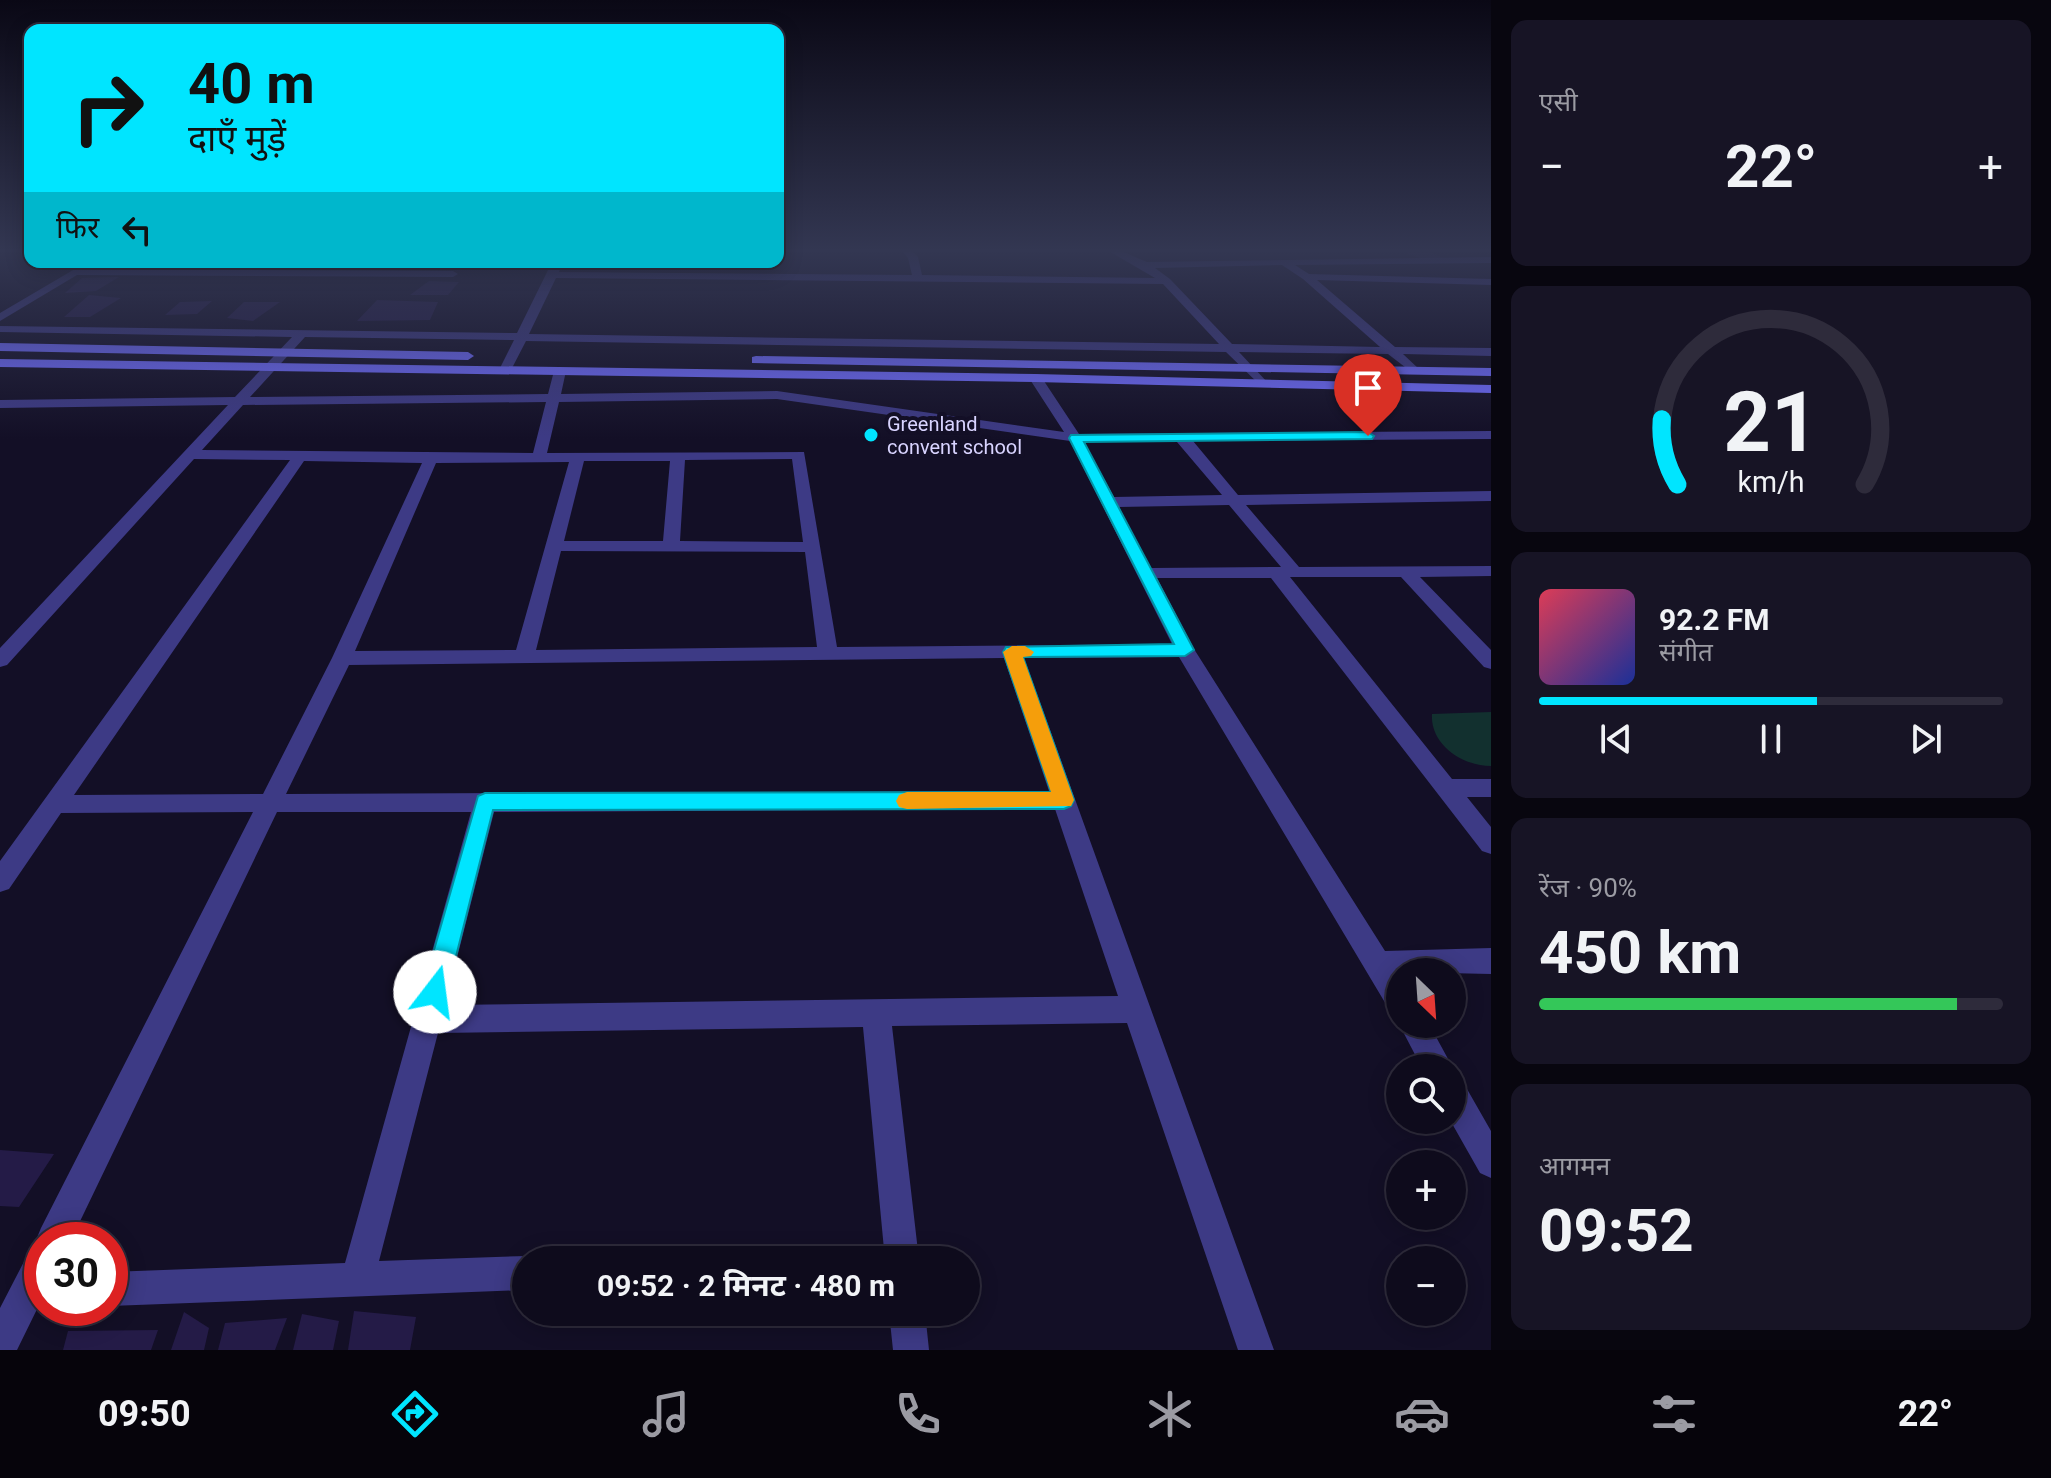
<!DOCTYPE html>
<html lang="hi">
<head>
<meta charset="utf-8">
<style>
	:root { --surface:#0e0b1c; --page:#171425; --text:#f1f3f6; --muted:#9b9ba3; --line:#2e2b3b; --accent:#00e5ff }
	body { margin:0; font-family:Roboto,"Noto Sans Devanagari",sans-serif; background:var(--page); color:var(--text); height:100vh; display:flex; flex-direction:column; font-size:30px; white-space:nowrap }
	* { box-sizing:border-box; margin:0 }
	p { font-size:26px; color:var(--muted) }
	.icon { flex:none; width:44px; height:44px; fill:none; stroke:currentColor; stroke-width:2; stroke-linecap:round; stroke-linejoin:round }
	.map { position:relative; flex:1; overflow:hidden }
	.side { display:flex; flex-direction:column; gap:20px; padding:20px; background:#08060f; width:560px }
	.side>* { flex:none }
	.hud { position:absolute; left:24px; top:24px; width:760px; height:244px; border-radius:16px; box-shadow:0 4px 20px #0003,0 0 0 2px var(--line); background:#00e5ff; color:#111; overflow:hidden }
	.needle { width:52px; rotate:155deg }
	.fabs { position:absolute; left:1386px; top:958px; display:grid; gap:16px }
	.fabs a { display:grid; place-items:center; width:80px; height:80px; border-radius:50%; background:var(--surface); box-shadow:0 4px 20px #0003,0 0 0 2px var(--line); font-size:40px }
	.speed { position:absolute; left:24px; top:1222px; display:flex; gap:16px; font-size:40px; font-weight:700; text-align:center }
	.speed>* { display:grid; place-content:center; width:104px; height:104px; border-radius:50%; background:var(--surface); box-shadow:0 4px 20px #0003,0 0 0 2px var(--line); line-height:1 }
	.speed .limit { border:12px solid #d22; background:#fff; color:#111 }
	.pin { position:absolute; display:grid; place-items:center; width:68px; height:68px; color:#fff; margin:-82px -34px; border-radius:50% 50% 50% 0; rotate:-45deg; box-shadow:0 0 8px #0007 }
	.pin .icon { rotate:45deg }
	.me { position:absolute; width:88px; margin:-44px; rotate:15deg; stroke-linejoin:round; filter:drop-shadow(0 0 6px #0008) }
	.turn { display:flex; align-items:center; gap:28px; height:168px; padding:0 32px; font-size:36px }
	.turn .icon { width:104px; height:104px; stroke-width:2.5 }
	.turn b { display:block; font-size:56px; line-height:68px }
	.then { display:flex; align-items:center; height:76px; padding:0 32px; background:#0003; gap:16px; font-size:30px }
	.big { font-size:60px; font-weight:700; line-height:1.1 }
	.side .card { flex:1; display:flex; flex-direction:column; justify-content:center; gap:12px; min-width:0; padding:0 28px; border-radius:16px; background:var(--page) }
	.side .dial { align-items:center; gap:0 }
	.dial svg { height:208px; overflow:visible; fill:none; stroke:var(--line); stroke-width:7; stroke-linecap:round; text-anchor:middle }
	.dial text { fill:var(--text); stroke:none }
	.song { display:flex; align-items:center; gap:24px }
	.cover { width:96px; height:96px; border-radius:12px; background:linear-gradient(135deg,hsl(350 70% 55%),hsl(230 70% 35%)) }
	.played { height:8px; border-radius:4px; background:linear-gradient(90deg,var(--accent) 60%,var(--line) 60%) }
	.keys { display:flex; justify-content:space-around; direction:ltr }
	.heat { display:flex; justify-content:space-between; align-items:center; font-size:44px; direction:ltr }
	.charge { height:12px; border-radius:6px; background:linear-gradient(90deg,#34c759 90%,var(--line) 0) }
	.trip { position:absolute; left:512px; top:1246px; width:468px; height:80px; border-radius:40px; background:var(--surface); box-shadow:0 4px 20px #0003,0 0 0 2px var(--line); font-weight:700; line-height:80px; text-align:center }
	.menu { display:flex; height:128px; justify-content:space-around; align-items:center; background:#06040b; color:var(--muted) }
	.menu .icon { width:56px; height:56px }
	.menu .current { color:var(--accent) }
	.menu b { font-size:36px; color:var(--text) }
	main { display:flex; flex:1; min-height:0 }
	.map>svg:first-child { display:block }
</style>
</head>
<body>
<main>
<div class="map">
<svg width="1491" height="1350" viewBox="0 0 1491 1350">
	<rect width="100%" height="100%" fill="#130f26"/>
	<!-- green -->
	<path fill="#12302f" d="M 1491,712 L 1491,766 C 1463,766 1430,745 1432,714 Z"/>
	<!-- building -->
	<path fill="#241b47" d="M 1397,250 L 1425,250 L 1446,259 L 1423,259 Z
		M 119,277 L 96,291 L 65,293 L 82,278 Z
		M 429,281 L 459,282 L 448,295 L 410,295 Z
		M 89,295 L 121,298 L 90,317 L 64,317 Z
		M 377,300 L 438,302 L 430,320 L 357,321 Z
		M 212,301 L 197,314 L 165,315 L 180,302 Z
		M 244,302 L 280,302 L 253,321 L 227,318 Z
		M 0,1150 L 54,1154 L 19,1207 L 0,1206 Z
		M 354,1311 L 416,1317 L 410,1350 L 348,1350 Z
		M 184,1312 L 209,1328 L 204,1350 L 171,1350 Z
		M 302,1314 L 339,1321 L 333,1350 L 293,1350 Z
		M 287,1318 L 275,1350 L 218,1350 L 225,1323 Z
		M 158,1330 L 151,1350 L 63,1350 L 68,1331 Z"/>
	<g fill="none" stroke-linecap="round" stroke-linejoin="round">
		<!-- street -->
		<path fill="#3d3a85" fill-rule="evenodd" d="M 901,250 L 911,250 L 918,257 L 922,275 L 1155,278 L 1107,250 L 1119,250 L 1147,262 L 1491,257 L 1491,263 L 1295,265 L 1309,274 L 1491,279 L 1491,285 L 1317,280 L 1395,347 L 1491,348 L 1491,356 L 1403,354 L 1420,370 L 1414,374 L 1388,354 L 1239,352 L 1268,383 L 1262,387 L 1226,352 L 526,341 L 511,370 L 505,374 L 499,370 L 514,340 L 305,337 L 250,397 L 548,394 L 554,371 L 560,367 L 566,371 L 561,394 L 777,391 L 1064,432 L 1029,378 L 1035,374 L 1040,375 L 1079,434 L 1491,431 L 1491,439 L 1193,441 L 1238,495 L 1491,491 L 1491,501 L 1246,505 L 1299,567 L 1491,566 L 1491,576 L 1420,577 L 1491,650 L 1491,669 L 1484,667 L 1401,577 L 1290,577 L 1452,779 L 1491,779 L 1491,797 L 1467,797 L 1491,827 L 1491,854 L 1482,851 L 1271,578 L 1157,578 L 1194,649 L 1385,951 L 1491,948 L 1491,974 L 1400,972 L 1400,1015 L 1390,1011 L 1179,657 L 1024,658 L 1274,1350 L 1238,1350 L 1127,1023 L 892,1026 L 919,1260 L 885,1260 L 863,1027 L 438,1033 L 379,1261 L 526,1256 L 536,1260 L 526,1260 L 526,1290 L 110,1306 L 110,1272 L 345,1263 L 471,812 L 277,812 L 71,1240 L 42,1240 L 42,1299 L 17,1350 L 0,1350 L 0,1308 L 30,1250 L 39,1246 L 36,1240 L 41,1228 L 253,812 L 61,813 L 9,889 L 0,892 L 0,861 L 290,460 L 194,459 L 7,665 L 0,667 L 0,648 L 228,405 L 0,408 L 0,400 L 235,397 L 292,337 L 0,332 L 0,326 L 517,333 L 552,262 L 562,262 L 559,272 L 912,275 L 908,258 ZM 1282,265 L 1303,279 L 1380,347 L 1232,344 L 1170,279 L 1155,268 ZM 556,278 L 1163,284 L 1219,344 L 529,334 ZM 777,399 L 1070,441 L 1172,644 L 837,647 L 804,452 L 547,453 L 559,402 ZM 546,402 L 533,453 L 202,450 L 243,405 ZM 1084,442 L 1177,442 L 1222,495 L 1114,497 ZM 792,459 L 803,542 L 680,541 L 685,460 ZM 304,461 L 422,463 L 332,658 L 263,794 L 74,795 ZM 584,461 L 670,461 L 663,541 L 564,541 ZM 569,462 L 516,650 L 355,651 L 436,463 ZM 1229,505 L 1281,567 L 1151,568 L 1119,507 ZM 561,551 L 805,552 L 817,647 L 536,650 ZM 1004,658 L 1049,791 L 286,794 L 349,665 ZM 1055,809 L 1118,996 L 445,1005 L 494,812 Z
			M 85,263 L 90,266 L 87,269 L 453,271 L 458,274 L 453,277 L 77,275 L 0,321 L 0,313 Z
			M 1400,1021 L 1400,1024 L 1429,1024 L 1453,1068 L 1452,1070 L 1422,1068 L 1399,1024 Z
			M 1452,1078 L 1463,1082 L 1491,1131 L 1491,1178 L 1480,1173 L 1450,1120 Z
			M 889,1312 L 925,1312 L 929,1350 L 893,1350 Z"/>
		<!-- secondary -->
		<path fill="#6f6bff" fill-rule="evenodd" d="M 0,343 L 468,352 L 474,356 L 468,360 L 0,351 Z
			M 756,356 L 1491,368 L 1491,376 L 752,363 L 752,357 Z
			M 0,359 L 1035,374 L 1491,385 L 1491,393 L 1035,382 L 0,367 Z"/>
	</g>
	<!-- sky -->
	<linearGradient id="sky" x2="0" y2="1"><stop stop-color="#0a0815"/><stop offset="0.57" stop-color="#333752"/><stop offset="1" stop-color="#333752" stop-opacity="0"/></linearGradient>
	<rect width="1491" height="439" fill="url(#sky)"/>
	<!-- route -->
	<path fill="#00e5ff" stroke="#0095a6" stroke-width="2" d="M 1368,432 L 1374,436 L 1372,439 L 1084,442 L 1194,650 L 1185,656 L 1023,657 L 1074,800 L 1071,806 L 1064,809 L 493,810 L 447,992 L 444,1001 L 435,1004 L 426,1001 L 422,992 L 478,796 L 485,793 L 1051,792 L 1003,652 L 1006,647 L 1174,644 L 1069,438 L 1071,435 Z"/>
	<!-- slow -->
	<path fill="#f59e0b" d="M 1012,646 L 1025,646 L 1034,652 L 1031,656 L 1023,657 L 1074,800 L 1071,806 L 907,809 L 899,807 L 896,801 L 899,795 L 907,792 L 1051,792 L 1003,652 Z"/>
	<!-- markers -->
	<circle fill="#00e5ff" stroke="#130f26" stroke-width="3" cx="871" cy="435" r="8"/>
	<g text-anchor="middle" dominant-baseline="central" stroke-width="8" stroke-linejoin="round" paint-order="stroke">
		<!-- far-poi labels -->
		<g font-size="20" fill="#d9d4ff" stroke="#130f26" text-anchor="start">
			<text x="887" y="424">Greenland<tspan x="887" dy="23">convent school</tspan></text>
		</g>
	</g>
</svg>
<div class="fabs">
<a><svg class="needle" viewBox="-14 -14 28 28"><path d="M0-13l5 13h-10z" fill="#e53935"/><path d="M0 13l5-13h-10z" fill="#9b9ba3"/></svg></a>
<a><svg class="icon" aria-label="search" viewBox="0 0 24 24"><circle cx="10" cy="10" r="6"/><path d="M15 15l6 6"/></svg></a>
<a>+</a>
<a>−</a>
</div>
<div class="speed"><div class="limit">30</div></div>
<div class="pin" style="left:1368px;top:436px;background:#d93025"><svg class="icon" aria-label="arrive" viewBox="0 0 24 24"><path d="M6 21V4h12l-3 4 3 4H6"/></svg></div>
<svg class="me" style="left:435px;top:992px" viewBox="-20 -20 40 40"><circle r="19" fill="#fff"/><path d="M0-13L10 11 0 6-10 11z" fill="#00e5ff"/></svg>
<div class="trip">09:52 · 2 मिनट · 480 m</div>
<div class="hud">
<div class="turn"><svg class="icon" aria-label="right" viewBox="0 0 24 24"><path d="M7 20v-9h11M14 6l5 5-5 5"/></svg><div><b>40 m</b>दाएँ मुड़ें</div></div>
<div class="then">फिर<svg class="icon" aria-label="left" viewBox="0 0 24 24"><path d="M17 20v-9H6M10 6l-5 5 5 5"/></svg></div>
</div>
</div>
<section class="side">
<div class="card"><p>एसी</p>
<div class="heat"><a>−</a><b class="big">22°</b><a>+</a></div>
</div>
<div class="card dial"><svg viewBox="0 0 100 80">
<path d="M14 69A42 42 0 1 1 86 69"/>
<path d="M14 69A42 42 0 0 1 8 44" stroke="#00e5ff"/>
<text x="50" y="56" font-size="32" font-weight="700">21</text>
<text x="50" y="72" font-size="11">km/h</text>
</svg></div>
<div class="card">
<div class="song"><i class="cover"></i><div><b>92.2 FM</b><p>संगीत</p></div></div>
<div class="played"></div>
<div class="keys"><svg class="icon" aria-label="previous" viewBox="0 0 24 24"><path d="M18 5L8 12l10 7zM5 5v14"/></svg><svg class="icon" aria-label="pause" viewBox="0 0 24 24"><path d="M8 5v14M16 5v14"/></svg><svg class="icon" aria-label="next" viewBox="0 0 24 24"><path d="M6 5l10 7-10 7zM19 5v14"/></svg></div>
</div>
<div class="card"><p>रेंज · 90%</p><b class="big">450 km</b><div class="charge"></div></div>
<div class="card"><p>आगमन</p><b class="big">09:52</b></div>
</section>
</main>
<nav class="menu">
<b>09:50</b>
<svg class="icon current" aria-label="directions" viewBox="0 0 24 24"><path d="M12 3l9 9-9 9-9-9zM9 14v-3h6M13 9l2 2-2 2"/></svg>
<svg class="icon" aria-label="music" viewBox="0 0 24 24"><path d="M9 18V5l10-2v13"/><circle cx="6" cy="18" r="3"/><circle cx="16" cy="16" r="3"/></svg>
<svg class="icon" aria-label="phone" viewBox="0 0 24 24"><path d="M5 4h4l2 5-3 2q2 4 5 5l2-3 5 2v4C11 20 4 13 5 4z"/></svg>
<svg class="icon" aria-label="climate" viewBox="0 0 24 24"><path d="M12 3v18M4 7l16 10M4 17L20 7"/></svg>
<svg class="icon" aria-label="car" viewBox="0 0 24 24"><path d="M5 17H2v-5l4-1 3-4h7l3 4 3 1v5h-3M9 17h6M6 11h13"/><circle cx="7" cy="17" r="2"/><circle cx="17" cy="17" r="2"/></svg>
<svg class="icon" aria-label="filters" viewBox="0 0 24 24"><path d="M4 7h16M4 17h16"/><circle cx="9" cy="7" r="2"/><circle cx="15" cy="17" r="2"/></svg>
<b>22°</b>
</nav>
</body>
</html>
